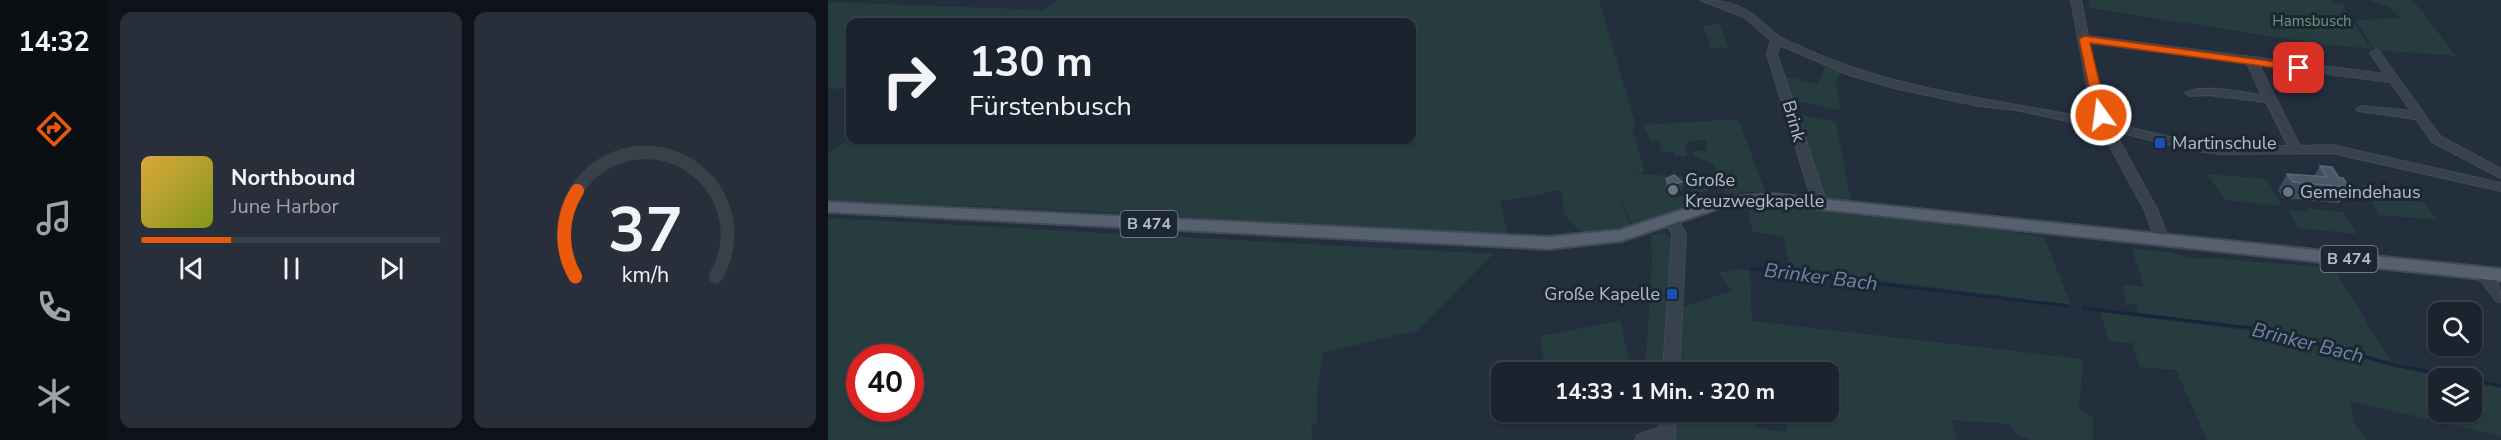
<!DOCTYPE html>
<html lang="de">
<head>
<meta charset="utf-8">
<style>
	:root { --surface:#1b232e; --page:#282f3a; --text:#f1f3f6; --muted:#a0a4aa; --line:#39404a; --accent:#ea580c }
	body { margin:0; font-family:"Nunito Sans",sans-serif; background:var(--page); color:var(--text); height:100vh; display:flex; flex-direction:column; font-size:22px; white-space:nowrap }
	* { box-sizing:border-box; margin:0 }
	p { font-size:20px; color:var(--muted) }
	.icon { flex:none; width:33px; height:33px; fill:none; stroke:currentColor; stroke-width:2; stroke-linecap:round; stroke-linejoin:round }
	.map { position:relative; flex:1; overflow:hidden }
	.panel { display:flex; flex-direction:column; gap:12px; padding:12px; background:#0f1319; width:720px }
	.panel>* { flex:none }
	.banner { position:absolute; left:18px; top:18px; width:570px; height:126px; border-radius:12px; box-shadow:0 2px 4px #0004,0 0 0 2px var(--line); background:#1b232e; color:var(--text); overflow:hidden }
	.tools { position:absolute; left:1600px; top:302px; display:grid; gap:12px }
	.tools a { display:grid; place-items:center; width:54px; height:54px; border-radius:12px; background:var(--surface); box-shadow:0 2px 4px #0004,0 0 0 2px var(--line); font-size:30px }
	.speed { position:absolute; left:18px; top:344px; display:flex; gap:12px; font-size:30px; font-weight:700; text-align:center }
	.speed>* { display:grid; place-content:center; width:78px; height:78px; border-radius:50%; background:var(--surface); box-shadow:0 2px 4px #0004,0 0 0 2px var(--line); line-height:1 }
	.speed .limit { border:9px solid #d22; background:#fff; color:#111 }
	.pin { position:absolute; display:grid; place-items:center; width:51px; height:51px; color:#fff; margin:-26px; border-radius:12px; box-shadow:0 3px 9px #0006 }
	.me { position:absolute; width:66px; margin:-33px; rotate:346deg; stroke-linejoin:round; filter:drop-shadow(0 0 4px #0008) }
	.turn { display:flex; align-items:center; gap:21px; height:126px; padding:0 24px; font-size:27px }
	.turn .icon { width:78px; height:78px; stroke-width:2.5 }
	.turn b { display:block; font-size:42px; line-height:51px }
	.panel .tile { flex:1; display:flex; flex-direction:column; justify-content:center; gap:9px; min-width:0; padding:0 21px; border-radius:12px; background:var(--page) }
	.panel .dial { align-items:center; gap:0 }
	.dial svg { height:156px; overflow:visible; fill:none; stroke:var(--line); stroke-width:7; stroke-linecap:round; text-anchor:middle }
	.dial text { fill:var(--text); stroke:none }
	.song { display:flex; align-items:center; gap:18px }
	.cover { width:72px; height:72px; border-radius:9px; background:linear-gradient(135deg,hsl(40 70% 55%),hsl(70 70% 35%)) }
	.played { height:6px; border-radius:3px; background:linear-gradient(90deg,var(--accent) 30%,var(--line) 30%) }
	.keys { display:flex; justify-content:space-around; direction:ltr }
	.panel .tiles { flex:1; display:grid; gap:12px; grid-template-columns:repeat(2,1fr) }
	.trip { position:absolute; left:663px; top:362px; width:348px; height:60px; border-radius:12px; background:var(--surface); box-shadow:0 2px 4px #0004,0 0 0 2px var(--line); font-weight:700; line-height:60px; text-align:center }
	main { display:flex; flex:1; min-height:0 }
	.tabs { display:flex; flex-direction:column; width:108px; justify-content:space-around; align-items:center; background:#0b0e12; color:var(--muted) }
	.tabs .icon { width:42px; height:42px }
	.tabs .current { color:var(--accent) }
	.tabs b { font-size:27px; color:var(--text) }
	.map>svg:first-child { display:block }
</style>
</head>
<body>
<main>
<nav class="tabs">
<b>14:32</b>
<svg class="icon current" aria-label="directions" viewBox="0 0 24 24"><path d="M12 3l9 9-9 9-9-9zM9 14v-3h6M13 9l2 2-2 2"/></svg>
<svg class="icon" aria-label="music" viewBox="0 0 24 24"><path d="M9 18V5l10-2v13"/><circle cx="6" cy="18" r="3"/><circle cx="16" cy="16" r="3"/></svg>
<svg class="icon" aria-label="phone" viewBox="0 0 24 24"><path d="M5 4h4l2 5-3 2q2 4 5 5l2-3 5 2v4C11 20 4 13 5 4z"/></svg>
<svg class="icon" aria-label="climate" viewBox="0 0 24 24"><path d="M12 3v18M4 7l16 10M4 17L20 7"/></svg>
</nav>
<section class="panel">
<div class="tiles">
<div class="tile">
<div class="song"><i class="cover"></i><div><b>Northbound</b><p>June Harbor</p></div></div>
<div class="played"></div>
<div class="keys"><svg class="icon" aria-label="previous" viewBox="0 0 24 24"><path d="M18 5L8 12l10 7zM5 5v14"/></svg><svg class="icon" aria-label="pause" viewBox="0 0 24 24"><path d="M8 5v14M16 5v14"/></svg><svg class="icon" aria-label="next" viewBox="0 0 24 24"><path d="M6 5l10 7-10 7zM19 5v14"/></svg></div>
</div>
<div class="tile dial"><svg viewBox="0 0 100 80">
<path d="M14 69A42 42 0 1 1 86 69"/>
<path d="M14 69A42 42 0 0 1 15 25" stroke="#ea580c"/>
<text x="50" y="56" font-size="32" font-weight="700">37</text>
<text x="50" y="72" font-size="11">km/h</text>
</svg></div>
</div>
</section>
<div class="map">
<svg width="1673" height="440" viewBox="0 0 1673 440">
	<rect width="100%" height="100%" fill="#242f3e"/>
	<!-- green -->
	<path fill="#263c3f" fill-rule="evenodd" d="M 230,0 L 771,0 L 808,126 L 804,128 L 815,165 L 815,173 L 803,174 L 876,177 L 880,192 L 862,192 L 864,187 L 861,185 L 852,188 L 842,185 L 838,187 L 837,191 L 842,194 L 842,197 L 886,195 L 886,200 L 856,207 L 805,226 L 789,193 L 803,226 L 754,234 L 736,214 L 733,190 L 672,202 L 680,235 L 275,212 L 0,200 L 0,154 L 22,139 L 584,140 L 584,22 L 22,22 L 22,90 L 0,88 L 0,2 L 215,10 Z
		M 1260,0 L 1502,0 L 1506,4 L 1514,4 L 1543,49 L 1486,43 L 1262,8 Z
		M 1541,0 L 1585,0 L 1628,56 L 1546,50 L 1528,20 L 1573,18 L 1561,7 Z
		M 892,24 L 900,48 L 883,48 L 875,26 Z
		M 999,64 L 1014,71 L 1008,81 L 1013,110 L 963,100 L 957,79 L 961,77 L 989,84 Z
		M 967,114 L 1008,122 L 1023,202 L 994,199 Z
		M 910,119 L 938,193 L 921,192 L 897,194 L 885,163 L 865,156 L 865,151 L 879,151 L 878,140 L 861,141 L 858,145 L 859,156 L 847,156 L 846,152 L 832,151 L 833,141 L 822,141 L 816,125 Z
		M 1378,174 L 1439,179 L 1454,206 L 1398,200 Z
		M 1532,184 L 1561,187 L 1570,200 L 1596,202 L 1609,220 L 1552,215 Z
		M 948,207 L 1139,226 L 1216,237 L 1243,305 L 962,269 L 955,237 L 924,231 L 920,210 Z
		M 1478,208 L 1515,212 L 1529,234 L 1470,228 L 1460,210 L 1480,212 Z
		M 0,218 L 665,254 L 590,330 L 495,353 L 489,395 L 489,424 L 483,426 L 485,440 L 0,440 ZM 32,357 L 82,357 L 82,408 L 32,408 Z
		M 835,232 L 844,239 L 836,372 L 817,372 L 824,261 L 823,236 Z
		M 1304,249 L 1339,252 L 1369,259 L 1384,258 L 1506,268 L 1563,362 L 1437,328 L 1310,313 L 1309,305 L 1299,304 L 1294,285 L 1316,287 Z
		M 910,269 L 922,271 L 924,321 L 1255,359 L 1251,408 L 1265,417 L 1265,440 L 1203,440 L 1188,434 L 1182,424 L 1123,420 L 1129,440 L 846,440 L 848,411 L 1000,411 L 1000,372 L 850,372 L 854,307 L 904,291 L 890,273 ZM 928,411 L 958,413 L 958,432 L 927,428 Z
		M 1272,312 L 1443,333 L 1573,368 L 1624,378 L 1611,378 L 1611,411 L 1644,411 L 1644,382 L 1673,388 L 1673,436 L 1522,401 L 1526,423 L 1539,440 L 1379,440 L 1348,370 L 1312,367 L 1304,343 L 1281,341 Z
		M 792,321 L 802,367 L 764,372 L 718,372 L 712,336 Z"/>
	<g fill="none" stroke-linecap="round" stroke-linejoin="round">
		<!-- stream -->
		<path stroke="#17263c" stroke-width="3" d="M 924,269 L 1241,306
			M 1255,308 L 1447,331 L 1566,365 L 1632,378
			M 1644,380 L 1673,386"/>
		<!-- minor casing -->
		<g stroke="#414a57" stroke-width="2">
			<path id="minor" d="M 872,0 C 890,0 909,3 924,14 C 934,21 942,31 952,37 C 959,41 966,44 973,47 C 1067,91 1169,99 1269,120 L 1258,82 L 1243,0 L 1253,0 L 1260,36 L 1557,74 L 1542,53 L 1547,50 L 1551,51 L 1612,136 L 1673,169 L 1673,178 L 1604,142 L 1588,119 L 1530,111 L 1528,109 L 1534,106 L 1583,111 L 1562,82 L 1431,65 L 1472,146 L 1504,145 L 1673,183 L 1673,191 L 1504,153 L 1393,154 L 1368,151 L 1286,131 L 1330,211 L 1341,240 L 1334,245 L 1327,240 L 1317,211 L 1272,128 L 1188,110 L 1151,106 L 1066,88 L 1021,75 L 952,45 L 949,54 L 999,204 L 992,208 L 985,204 L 939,54 L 943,40 L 916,17 ZM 1261,43 L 1419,63 L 1434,95 C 1417,93 1370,83 1357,93 L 1363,96 L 1380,95 L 1438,102 L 1460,146 L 1393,146 L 1368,143 L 1282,123 L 1269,82 Z
				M 843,215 L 848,216 L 858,234 L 851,372 L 835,372 L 844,234 L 836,219 Z
				M 1654,268 C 1669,273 1673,289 1673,302 L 1668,301 L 1647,273 L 1649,269 Z
				M 832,411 L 848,411 L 847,440 L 807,440 L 810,435 L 830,428 Z"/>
		</g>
		<!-- major casing -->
		<g stroke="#414a57" stroke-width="4">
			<path id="major" d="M 944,194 L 1673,269 L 1673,281 L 944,204 L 892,208 L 793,241 L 720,249 L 0,212 L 0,202 L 720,237 L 792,230 L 890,198 Z"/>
		</g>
		<!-- minor -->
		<use href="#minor" fill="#38414e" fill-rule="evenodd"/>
		<!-- major -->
		<use href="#major" fill="#56606e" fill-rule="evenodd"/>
	</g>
	<!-- wall -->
	<path fill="#3f4b5c" d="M 1492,166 L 1511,178 L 1521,187 L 1511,203 L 1455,198 L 1450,190 L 1459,174 L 1486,176 Z
		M 838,179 L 854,190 L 842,194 L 838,188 Z"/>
	<!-- shaded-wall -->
	<path fill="#2f3b4b" d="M 854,182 L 854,190 L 842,194 L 842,185 Z"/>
	<!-- building -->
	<path fill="#4b5868" stroke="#5c6777" stroke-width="1.5" d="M 1492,166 L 1504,167 L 1511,178 L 1515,178 L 1521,187 L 1465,182 L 1459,174 L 1499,177 Z
		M 846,175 L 854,182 L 842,185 L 838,179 Z"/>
	<!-- route -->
	<path fill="#ea580c" stroke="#983908" stroke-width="1.5" d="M 1256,36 L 1471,65 L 1477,68 L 1471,71 L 1262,43 L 1279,115 L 1273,118 L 1267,115 L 1251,39 Z"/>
	<!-- markers -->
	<g fill="#1a4fb4" stroke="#1d2633" stroke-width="2">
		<rect x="1326" y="137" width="12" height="12" rx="3"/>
		<rect x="838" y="288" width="12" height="12" rx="3"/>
	</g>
	<g fill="#6b7280" stroke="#1d2633" stroke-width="2">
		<circle cx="845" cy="190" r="6"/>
		<circle cx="1460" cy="192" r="6"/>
	</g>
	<g text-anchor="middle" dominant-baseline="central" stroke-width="6" stroke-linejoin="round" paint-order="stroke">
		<!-- far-park labels -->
		<g font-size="15" fill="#6b9a76" stroke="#1d2633">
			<text x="1484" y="21">Hamsbusch</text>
		</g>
		<!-- shield labels -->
		<g fill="#1d2633" stroke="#878f9c" stroke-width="1.5">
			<rect x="292.5" y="211" width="57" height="26" rx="4.5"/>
			<rect x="1492.5" y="246" width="57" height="26" rx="4.5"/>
		</g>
		<g font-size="16" font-weight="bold" fill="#b4bcc9">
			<text x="321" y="224">B 474</text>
			<text x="1521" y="259">B 474</text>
		</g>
		<!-- street labels -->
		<g font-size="18" fill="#b4bcc9" stroke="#1d2633">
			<text transform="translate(966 121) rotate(74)">Brink</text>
		</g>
		<!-- poi labels -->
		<g font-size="18" fill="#b4bcc9" stroke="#1d2633" text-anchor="start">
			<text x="1344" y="143">Martinschule</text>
			<text x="857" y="180">Große<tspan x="857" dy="21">Kreuzwegkapelle</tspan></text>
			<text x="1472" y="192">Gemeindehaus</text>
			<text x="832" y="294" text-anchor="end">Große Kapelle</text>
		</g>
		<!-- water labels -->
		<g font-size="20" font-style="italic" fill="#6d86a8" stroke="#1d2633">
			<text transform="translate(993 277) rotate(7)">Brinker Bach</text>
			<text transform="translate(1480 343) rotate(14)">Brinker Bach</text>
		</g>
	</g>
</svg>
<div class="tools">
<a><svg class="icon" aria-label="search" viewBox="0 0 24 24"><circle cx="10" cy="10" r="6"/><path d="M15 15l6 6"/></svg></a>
<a><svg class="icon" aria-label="layers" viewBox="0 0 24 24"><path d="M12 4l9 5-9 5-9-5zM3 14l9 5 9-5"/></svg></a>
</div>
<div class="speed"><div class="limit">40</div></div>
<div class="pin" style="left:1471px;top:68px;background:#d93025"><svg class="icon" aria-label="arrive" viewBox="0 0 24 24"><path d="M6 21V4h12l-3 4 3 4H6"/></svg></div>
<svg class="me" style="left:1273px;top:115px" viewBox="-20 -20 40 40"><circle r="17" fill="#ea580c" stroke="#fff" stroke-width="3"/><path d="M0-11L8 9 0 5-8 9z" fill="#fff"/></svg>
<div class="trip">14:33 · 1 Min. · 320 m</div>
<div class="banner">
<div class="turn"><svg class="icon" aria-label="right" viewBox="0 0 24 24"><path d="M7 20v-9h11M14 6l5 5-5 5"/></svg><div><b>130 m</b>Fürstenbusch</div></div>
</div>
</div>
</main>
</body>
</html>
